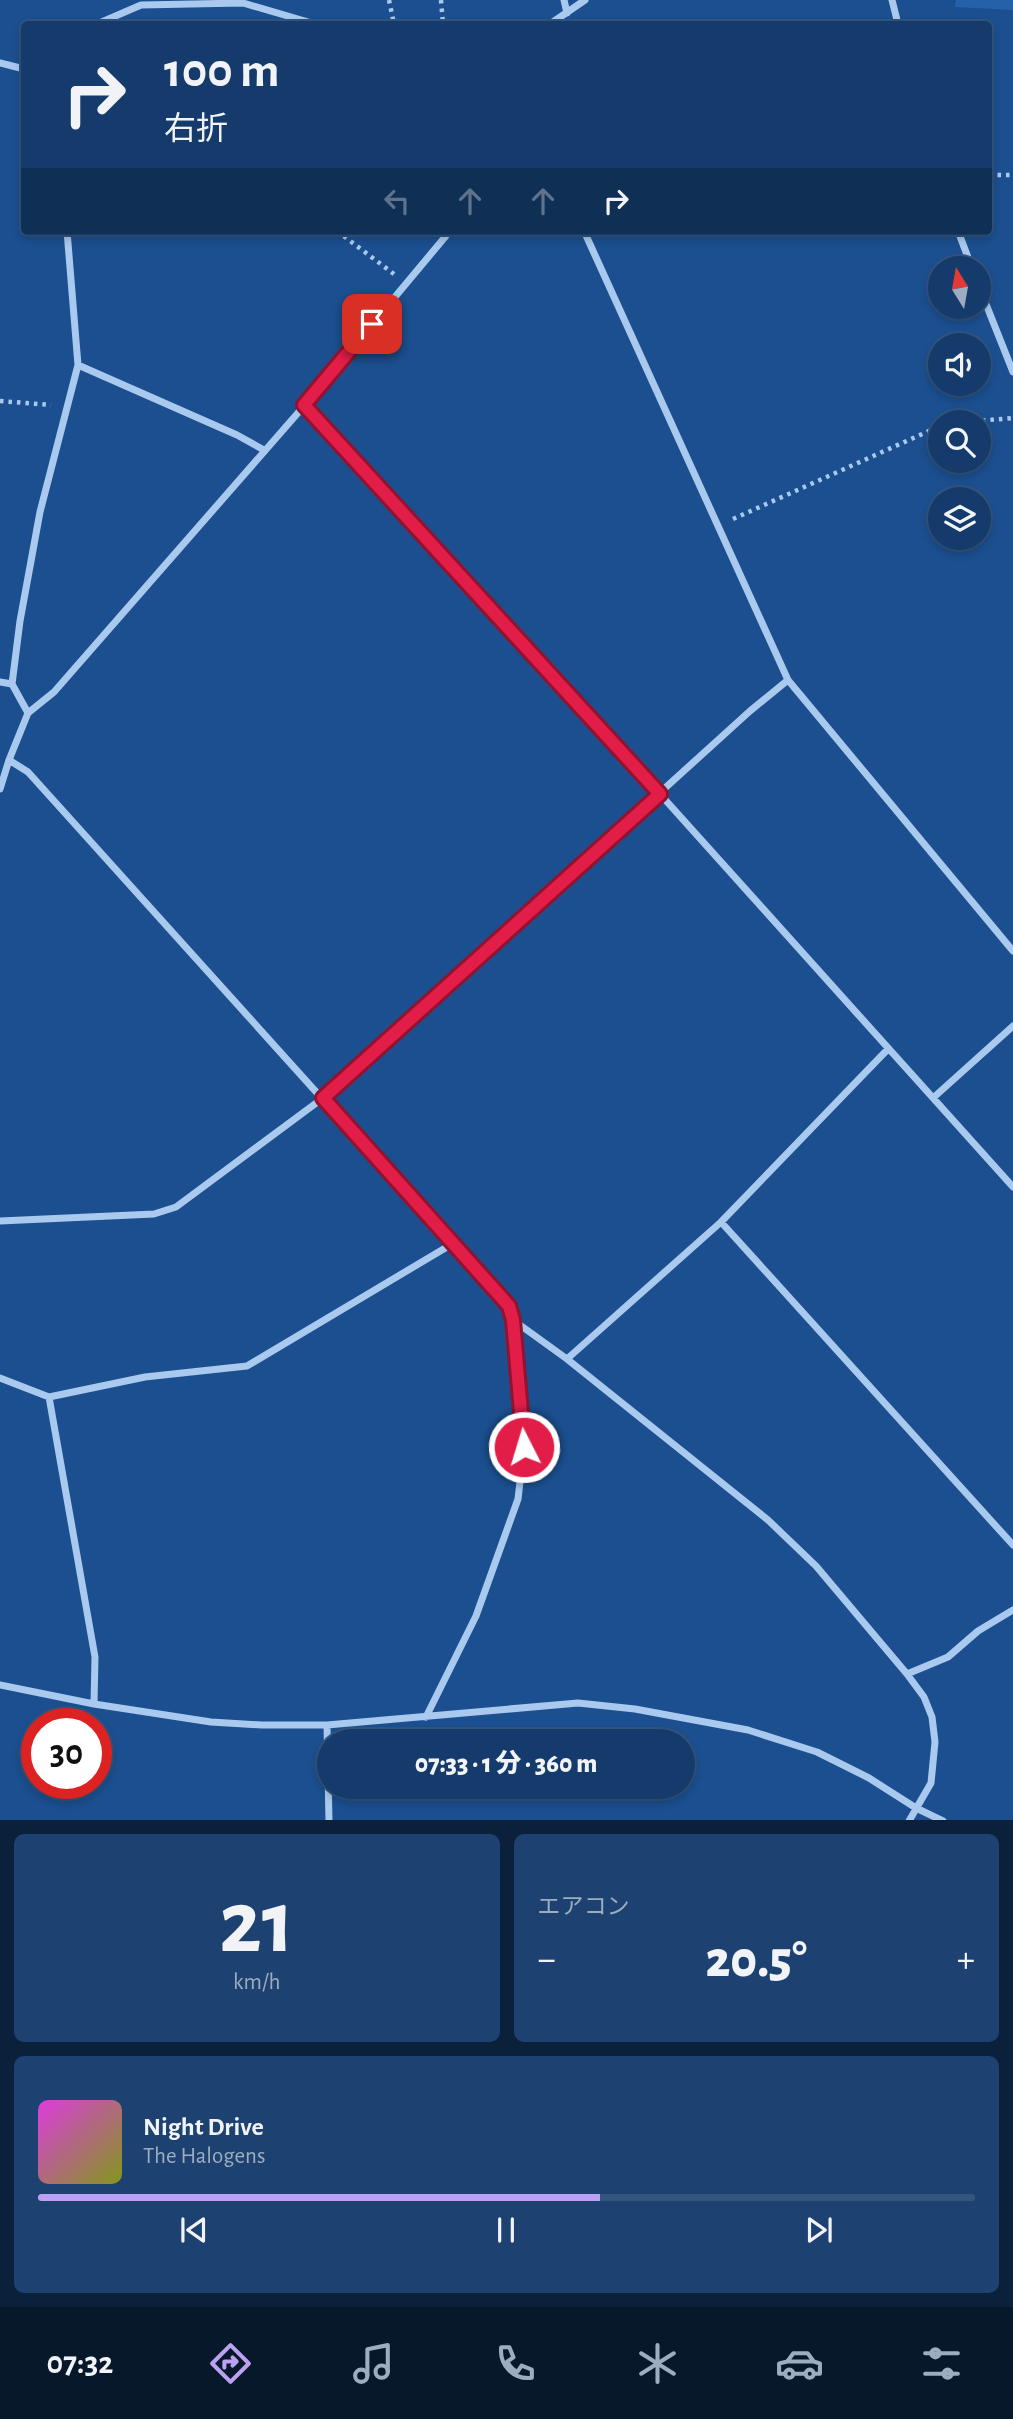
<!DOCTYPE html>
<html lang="ja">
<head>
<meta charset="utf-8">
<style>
	:root { --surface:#143b6b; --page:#1d4271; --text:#f1f3f6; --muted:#9dadc1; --line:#33557e; --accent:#bca0f2 }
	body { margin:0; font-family:"Alegreya Sans","Noto Sans JP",sans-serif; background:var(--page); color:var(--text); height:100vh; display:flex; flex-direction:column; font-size:26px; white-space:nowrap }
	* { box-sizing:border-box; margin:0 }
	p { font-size:23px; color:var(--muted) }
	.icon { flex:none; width:38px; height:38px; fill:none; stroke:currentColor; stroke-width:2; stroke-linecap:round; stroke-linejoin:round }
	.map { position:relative; height:1820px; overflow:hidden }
	.details { display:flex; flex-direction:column; gap:14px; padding:14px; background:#0b203b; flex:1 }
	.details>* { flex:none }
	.hud { position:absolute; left:21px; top:21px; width:971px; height:214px; border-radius:7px; box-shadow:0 4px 10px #0003,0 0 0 2px var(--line); background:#143b6b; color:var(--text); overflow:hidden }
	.needle { width:46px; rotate:349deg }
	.controls { position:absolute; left:928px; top:256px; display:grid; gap:14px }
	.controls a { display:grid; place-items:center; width:63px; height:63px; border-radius:50%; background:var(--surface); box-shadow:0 4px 10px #0003,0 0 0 2px var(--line); font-size:35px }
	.speed { position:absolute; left:21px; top:1708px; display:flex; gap:14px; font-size:35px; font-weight:700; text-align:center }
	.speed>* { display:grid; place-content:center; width:91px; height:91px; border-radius:50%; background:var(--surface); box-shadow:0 4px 10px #0003,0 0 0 2px var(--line); line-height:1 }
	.speed .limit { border:10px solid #d22; background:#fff; color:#111 }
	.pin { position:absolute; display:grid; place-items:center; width:60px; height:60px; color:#fff; margin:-30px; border-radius:14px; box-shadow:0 4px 10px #0006 }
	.me { position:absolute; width:77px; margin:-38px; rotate:355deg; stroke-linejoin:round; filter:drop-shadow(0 0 5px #0008) }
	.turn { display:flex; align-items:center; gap:24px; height:147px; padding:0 28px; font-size:32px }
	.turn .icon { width:91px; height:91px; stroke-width:2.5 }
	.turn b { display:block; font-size:49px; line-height:60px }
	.lanes { display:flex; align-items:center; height:66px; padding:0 28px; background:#0003; justify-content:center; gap:35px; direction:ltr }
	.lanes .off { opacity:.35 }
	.big { font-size:52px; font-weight:800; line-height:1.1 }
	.details .widget { flex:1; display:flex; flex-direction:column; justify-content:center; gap:10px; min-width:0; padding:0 24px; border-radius:10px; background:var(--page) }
	.details .dial { align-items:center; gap:0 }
	.dial b { font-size:91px; line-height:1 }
	.song { display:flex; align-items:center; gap:21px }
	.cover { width:84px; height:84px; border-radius:10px; background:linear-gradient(135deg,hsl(300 70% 55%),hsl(70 70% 35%)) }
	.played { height:7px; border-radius:4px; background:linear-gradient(90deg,var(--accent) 60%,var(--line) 60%) }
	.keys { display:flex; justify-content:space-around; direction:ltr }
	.heat { display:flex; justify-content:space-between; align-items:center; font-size:38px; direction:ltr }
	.details .tiles { flex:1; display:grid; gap:14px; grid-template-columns:1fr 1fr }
	.widget:last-child { grid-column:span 2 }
	.trip { position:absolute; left:317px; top:1729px; width:378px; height:70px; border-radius:35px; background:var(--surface); box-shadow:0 4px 10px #0003,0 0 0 2px var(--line); font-weight:800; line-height:70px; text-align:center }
	.tabs { display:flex; height:112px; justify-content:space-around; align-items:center; background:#08182b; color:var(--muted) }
	.tabs .icon { width:49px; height:49px }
	.tabs .current { color:var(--accent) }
	.tabs b { font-size:32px; color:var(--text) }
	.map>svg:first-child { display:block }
</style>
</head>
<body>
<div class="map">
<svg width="1013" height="1821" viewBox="0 0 1013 1821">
	<rect width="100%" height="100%" fill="#1b4f8f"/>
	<!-- green -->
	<path fill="#2461a8" d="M 956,0 L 1013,0 L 1013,10 L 955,7 Z"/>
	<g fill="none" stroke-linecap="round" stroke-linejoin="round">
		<!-- path -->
		<path stroke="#a9c9ee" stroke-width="4.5" stroke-dasharray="3.5 5" stroke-linecap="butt" d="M 389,0 L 394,24
			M 441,0 L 443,24
			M 989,175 L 1013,175
			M 337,231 L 394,274
			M 0,401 L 51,405
			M 965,422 L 1013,418
			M 733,519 L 940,426"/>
		<!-- street -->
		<path stroke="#a9c9ee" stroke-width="7" d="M 564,0 L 567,13
			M 892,0 L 898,24
			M 97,24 L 141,5 L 243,3 L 315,24
			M 550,24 L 585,0
			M 0,63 L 24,69
			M 584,231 L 788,680 L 1013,951
			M 958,231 L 972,268
			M 978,284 L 1013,372
			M 78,365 L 237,435 L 264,450
			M 304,406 L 660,794 L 1013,1187
			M 0,682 L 12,684
			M 28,713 L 12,684 L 20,621 L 40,512 L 78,365 L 67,231
			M 9,760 L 28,772 L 509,1306 L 513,1320 L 567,1359 L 768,1520 L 816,1566 L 907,1674 L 924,1697 L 932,1717 L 935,1742 L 931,1783 L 909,1821
			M 0,789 L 9,760 L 28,713 L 54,692 L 304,406 L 450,231
			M 933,1098 L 1013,1026
			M 0,1221 L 154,1214 L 176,1207 L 323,1098 L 750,711 L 788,680
			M 721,1222 L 1013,1545
			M 567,1359 L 721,1222 L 888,1049
			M 0,1378 L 49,1397 L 145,1377 L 247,1366 L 452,1244
			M 49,1397 L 95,1657 L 94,1704
			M 907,1674 L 948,1657 L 978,1631 L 1013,1610
			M 0,1685 L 94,1704 L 211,1722 L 262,1725 L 327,1725 L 578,1703 L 635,1709 L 748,1730 L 817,1752 L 869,1778 L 916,1808 L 943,1821
			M 426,1717 L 476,1616 L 518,1499 L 524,1447 L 513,1320
			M 327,1725 L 329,1821"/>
	</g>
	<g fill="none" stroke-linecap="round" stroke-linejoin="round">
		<!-- route casing -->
		<g stroke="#92132f" stroke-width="18">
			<path id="route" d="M 372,324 L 304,405 L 660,794 L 323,1098 L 509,1306 L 513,1320 L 524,1447"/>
		</g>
		<!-- route -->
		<use href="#route" stroke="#e11d48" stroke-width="12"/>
	</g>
</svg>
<div class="controls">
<a><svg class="needle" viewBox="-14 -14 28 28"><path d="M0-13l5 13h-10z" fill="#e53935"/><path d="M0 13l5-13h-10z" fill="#9dadc1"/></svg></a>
<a><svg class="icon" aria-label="sound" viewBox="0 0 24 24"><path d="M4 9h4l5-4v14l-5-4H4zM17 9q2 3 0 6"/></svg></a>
<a><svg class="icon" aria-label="search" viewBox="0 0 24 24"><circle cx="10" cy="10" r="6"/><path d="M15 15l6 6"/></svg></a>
<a><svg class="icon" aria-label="layers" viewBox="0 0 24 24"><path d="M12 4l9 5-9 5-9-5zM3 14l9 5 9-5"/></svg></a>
</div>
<div class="speed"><div class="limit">30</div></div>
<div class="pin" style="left:372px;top:324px;background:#d93025"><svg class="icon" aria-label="arrive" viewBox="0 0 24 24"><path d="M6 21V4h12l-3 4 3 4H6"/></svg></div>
<svg class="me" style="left:524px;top:1447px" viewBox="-20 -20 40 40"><circle r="17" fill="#e11d48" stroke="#fff" stroke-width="3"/><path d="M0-11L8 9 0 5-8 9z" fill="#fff"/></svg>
<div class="trip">07:33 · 1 分 · 360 m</div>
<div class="hud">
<div class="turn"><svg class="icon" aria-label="right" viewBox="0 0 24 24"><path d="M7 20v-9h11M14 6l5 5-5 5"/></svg><div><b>100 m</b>右折</div></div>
<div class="lanes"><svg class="icon off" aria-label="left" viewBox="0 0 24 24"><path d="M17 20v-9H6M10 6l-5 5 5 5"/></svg><svg class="icon off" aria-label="ahead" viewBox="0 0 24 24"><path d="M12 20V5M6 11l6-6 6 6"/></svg><svg class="icon off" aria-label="ahead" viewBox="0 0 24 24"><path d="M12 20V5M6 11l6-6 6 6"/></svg><svg class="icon" aria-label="right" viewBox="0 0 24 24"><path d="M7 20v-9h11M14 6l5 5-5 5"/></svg></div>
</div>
</div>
<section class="details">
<div class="tiles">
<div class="widget dial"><b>21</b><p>km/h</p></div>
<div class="widget"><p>エアコン</p>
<div class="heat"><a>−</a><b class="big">20.5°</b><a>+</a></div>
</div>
<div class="widget">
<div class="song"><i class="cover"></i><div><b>Night Drive</b><p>The Halogens</p></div></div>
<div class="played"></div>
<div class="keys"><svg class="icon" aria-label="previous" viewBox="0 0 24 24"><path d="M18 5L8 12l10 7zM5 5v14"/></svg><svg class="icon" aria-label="pause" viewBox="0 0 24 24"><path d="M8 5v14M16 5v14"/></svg><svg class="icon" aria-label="next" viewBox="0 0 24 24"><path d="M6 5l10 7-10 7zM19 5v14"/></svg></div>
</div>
</div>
</section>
<nav class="tabs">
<b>07:32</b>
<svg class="icon current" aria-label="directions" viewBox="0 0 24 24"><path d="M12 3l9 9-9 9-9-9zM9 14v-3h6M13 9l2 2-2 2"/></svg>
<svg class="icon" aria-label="music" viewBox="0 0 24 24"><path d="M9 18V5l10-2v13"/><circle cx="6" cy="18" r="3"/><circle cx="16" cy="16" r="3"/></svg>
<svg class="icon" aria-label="phone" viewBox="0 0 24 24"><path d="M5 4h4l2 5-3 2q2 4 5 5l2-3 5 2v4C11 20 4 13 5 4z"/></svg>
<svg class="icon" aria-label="climate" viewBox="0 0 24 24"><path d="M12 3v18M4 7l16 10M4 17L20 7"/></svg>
<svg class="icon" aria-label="car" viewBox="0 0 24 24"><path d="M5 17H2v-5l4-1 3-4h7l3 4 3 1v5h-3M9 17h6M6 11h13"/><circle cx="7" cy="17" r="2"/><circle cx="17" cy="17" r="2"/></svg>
<svg class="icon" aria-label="filters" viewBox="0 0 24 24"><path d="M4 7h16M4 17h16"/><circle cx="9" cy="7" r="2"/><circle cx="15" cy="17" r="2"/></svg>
</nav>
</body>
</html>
